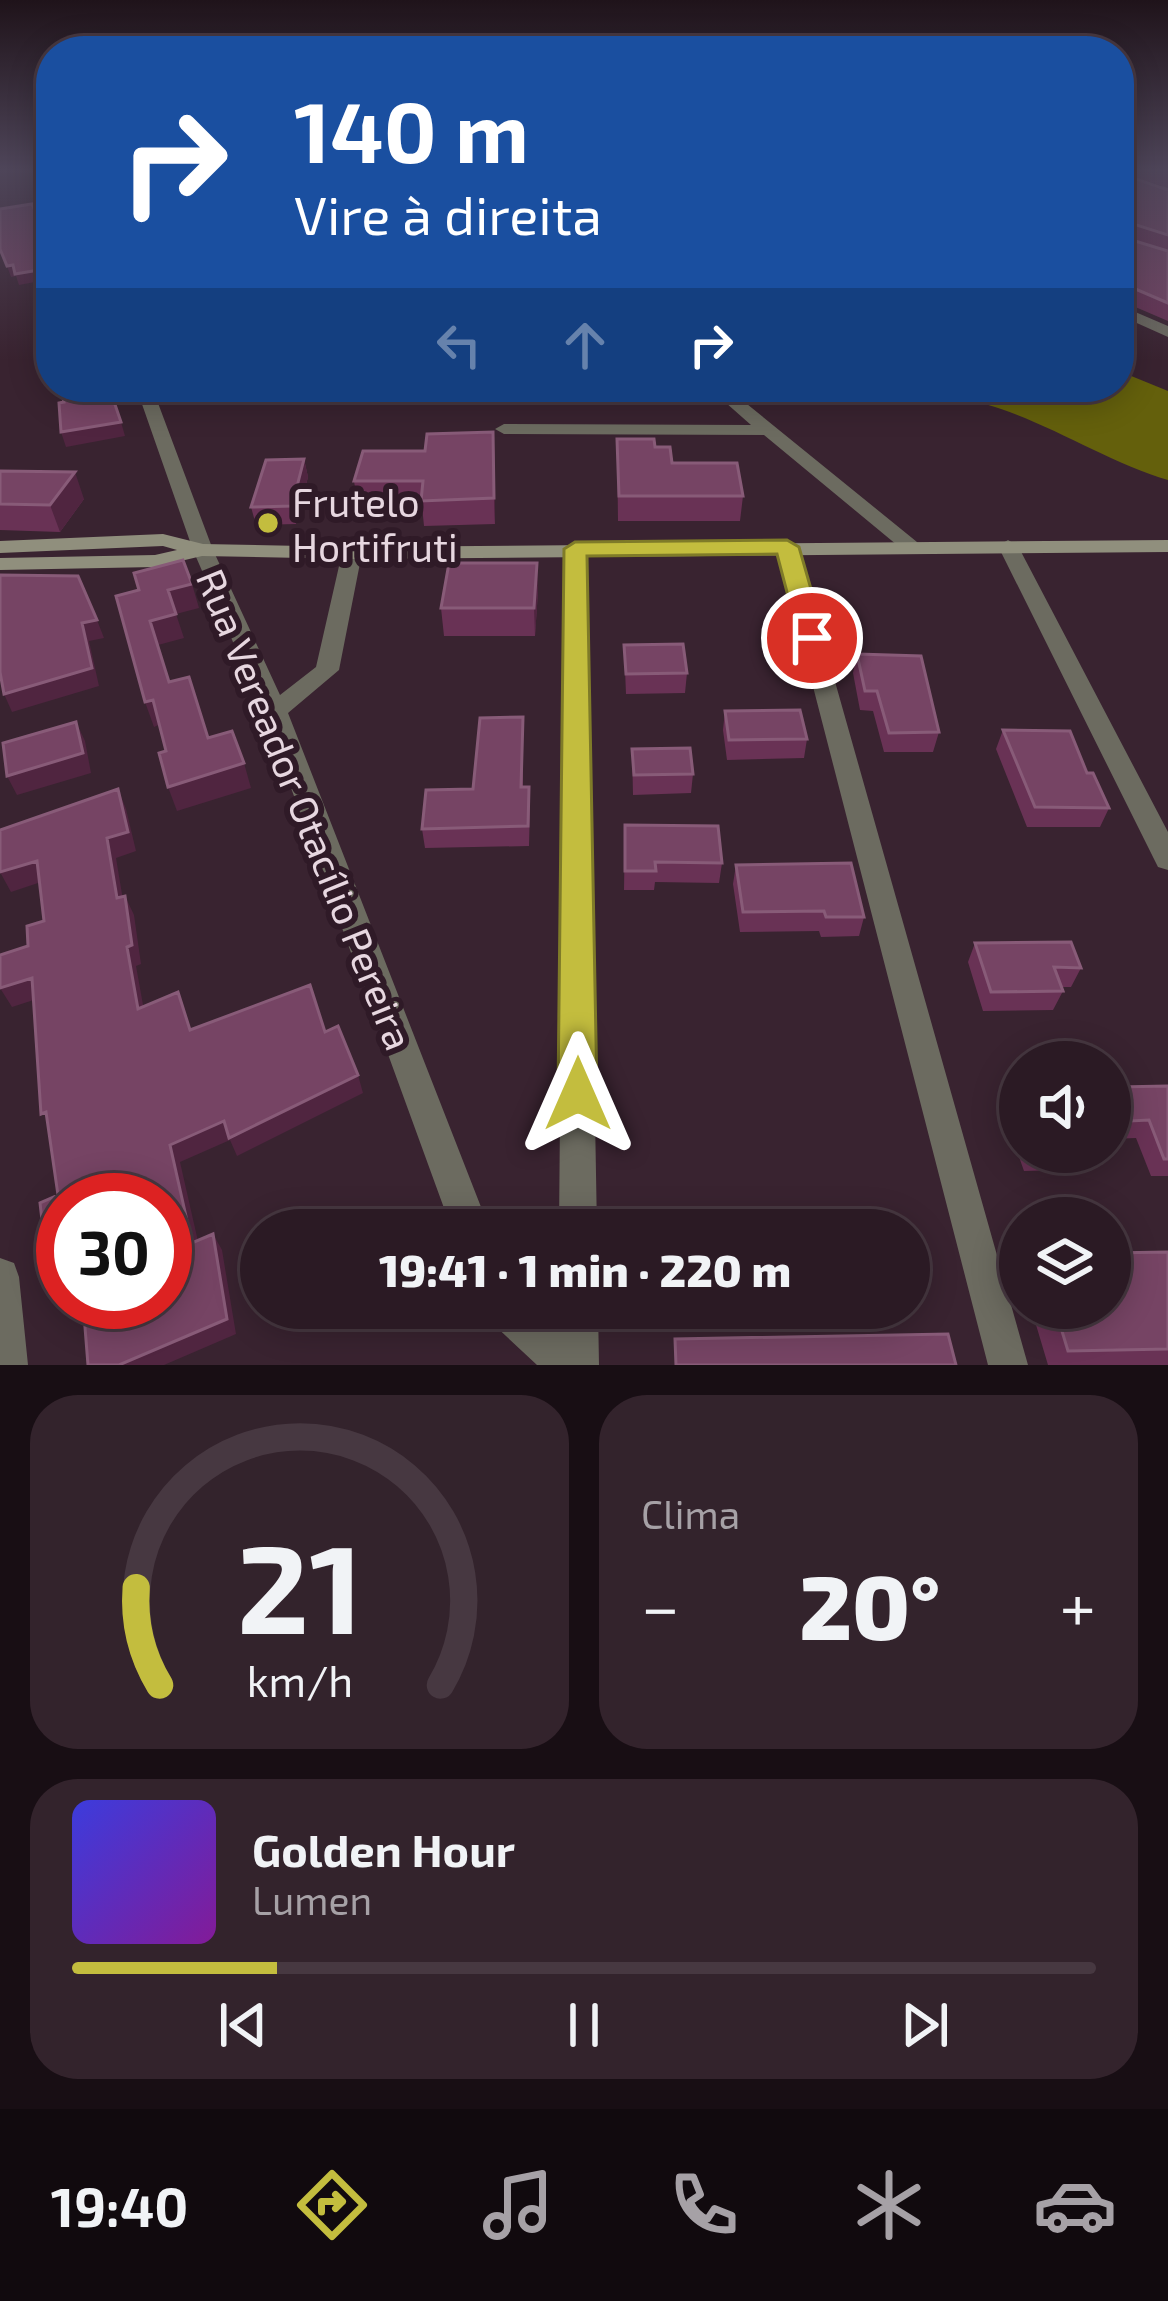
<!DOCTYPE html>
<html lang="pt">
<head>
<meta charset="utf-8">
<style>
	:root { --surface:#2b1a24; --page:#33232c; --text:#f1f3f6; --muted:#a6a1a6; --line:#473841; --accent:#c3bd3e }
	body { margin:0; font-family:"Exo 2",sans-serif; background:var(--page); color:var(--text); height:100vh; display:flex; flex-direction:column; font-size:45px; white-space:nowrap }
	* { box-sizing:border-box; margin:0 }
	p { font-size:39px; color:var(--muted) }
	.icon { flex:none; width:66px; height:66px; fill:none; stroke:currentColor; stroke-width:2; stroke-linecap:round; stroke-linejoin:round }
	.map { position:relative; height:1365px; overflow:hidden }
	.panel { display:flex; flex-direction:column; gap:30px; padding:30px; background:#180e14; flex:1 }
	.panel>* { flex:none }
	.guide { position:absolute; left:36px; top:36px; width:1098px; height:366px; border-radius:48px; box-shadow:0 6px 30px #0003,0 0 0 3px var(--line); background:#1a4fa0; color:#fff; overflow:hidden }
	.controls { position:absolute; left:999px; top:1041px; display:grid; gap:24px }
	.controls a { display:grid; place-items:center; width:132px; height:132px; border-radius:50%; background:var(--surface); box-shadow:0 6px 30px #0003,0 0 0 3px var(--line); font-size:60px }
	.speed { position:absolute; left:36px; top:1173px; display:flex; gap:24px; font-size:60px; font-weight:700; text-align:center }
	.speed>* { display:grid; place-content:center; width:156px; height:156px; border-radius:50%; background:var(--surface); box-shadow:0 6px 30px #0003,0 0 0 3px var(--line); line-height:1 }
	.speed .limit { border:18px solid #d22; background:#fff; color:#111 }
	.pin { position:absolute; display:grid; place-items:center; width:102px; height:102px; color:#fff; margin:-51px; border:6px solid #fff; border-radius:50%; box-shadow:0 3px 12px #0007 }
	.me { position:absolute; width:132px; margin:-66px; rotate:0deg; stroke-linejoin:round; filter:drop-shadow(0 0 9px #0008) }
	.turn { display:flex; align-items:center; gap:42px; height:252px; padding:0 60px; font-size:54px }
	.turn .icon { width:156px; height:156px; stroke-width:2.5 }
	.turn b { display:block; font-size:84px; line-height:102px }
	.lanes { display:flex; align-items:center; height:114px; padding:0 60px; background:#0003; justify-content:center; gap:60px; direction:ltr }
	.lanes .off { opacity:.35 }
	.big { font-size:90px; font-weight:800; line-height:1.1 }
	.panel .widget { flex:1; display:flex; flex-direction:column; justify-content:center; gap:18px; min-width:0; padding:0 42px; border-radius:48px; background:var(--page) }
	.panel .dial { align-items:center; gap:0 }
	.dial svg { height:312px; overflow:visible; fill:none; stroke:var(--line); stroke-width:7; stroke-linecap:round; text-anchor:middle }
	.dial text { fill:var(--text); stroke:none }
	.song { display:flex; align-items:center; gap:36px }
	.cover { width:144px; height:144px; border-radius:18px; background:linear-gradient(135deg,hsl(240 70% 55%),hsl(290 70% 35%)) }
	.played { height:12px; border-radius:6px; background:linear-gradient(90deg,var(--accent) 20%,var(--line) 20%) }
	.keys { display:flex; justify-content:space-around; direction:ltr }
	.heat { display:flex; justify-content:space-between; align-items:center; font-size:66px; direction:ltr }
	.panel .tiles { flex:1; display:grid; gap:30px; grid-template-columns:1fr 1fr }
	.widget:last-child { grid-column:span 2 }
	.trip { position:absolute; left:240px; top:1209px; width:690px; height:120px; border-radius:60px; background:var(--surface); box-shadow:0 6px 30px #0003,0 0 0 3px var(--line); font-weight:800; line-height:120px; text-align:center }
	.tab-bar { display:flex; height:192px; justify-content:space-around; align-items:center; background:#110a0e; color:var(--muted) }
	.tab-bar .icon { width:84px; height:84px }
	.tab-bar .active { color:var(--accent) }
	.tab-bar b { font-size:54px; color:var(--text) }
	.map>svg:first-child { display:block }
</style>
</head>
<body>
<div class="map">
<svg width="1168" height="1365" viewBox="0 0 1168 1365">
	<rect width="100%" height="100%" fill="#392330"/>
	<!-- forest -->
	<path fill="#64600c" d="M 1119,371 L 1168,391 L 1168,480 C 1101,461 1024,406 958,399 C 934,397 907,400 883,401 L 871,387 L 1119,387 Z"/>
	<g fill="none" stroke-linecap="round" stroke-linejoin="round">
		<!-- street -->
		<path fill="#6c6b60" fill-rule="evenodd" d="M 1168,185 L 1168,193 L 1119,203 L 1119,195 Z
			M 1119,305 L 1168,326 L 1168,337 L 1119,315 Z
			M 136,387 L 152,387 L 213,550 L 280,695 L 316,667 L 342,553 L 352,547 L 362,553 L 339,670 L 288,713 L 490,1230 L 452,1230 L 263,711 L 193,550 Z
			M 708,387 L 726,387 L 917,542 L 920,546 L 917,550 L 903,550 L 764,435 L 504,434 L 495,429 L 504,424 L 751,425 Z
			M 1008,540 L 1018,546 L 1168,832 L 1168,870 L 1158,867 L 1154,859 L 998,546 Z
			M 787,541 L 797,547 L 1028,1365 L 988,1365 L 777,547 Z
			M 575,543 L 585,549 L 597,1230 L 559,1230 L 565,549 Z
			M 0,1258 L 14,1263 L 19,1277 L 28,1365 L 0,1365 Z
			M 485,1308 L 534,1308 L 559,1330 L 558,1308 L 598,1308 L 599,1365 L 537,1365 L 491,1322 Z"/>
		<!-- secondary -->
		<path fill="#908f7d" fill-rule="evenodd" d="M 163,534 L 203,544 L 352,547 L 1168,540 L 1168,552 L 352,559 L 202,556 L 155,567 L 0,570 L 0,558 L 155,555 L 177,550 L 163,546 L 0,553 L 0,541 Z"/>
	</g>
	<!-- wall -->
	<path fill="#693255" d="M 1119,169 L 1168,169 L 1168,188 L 1119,172 L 1168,190 L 1168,321 L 1119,300 Z
		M 493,432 L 495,524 L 424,526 L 422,506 L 358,506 L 354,481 L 425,451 Z
		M 617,439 L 655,447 L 672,463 L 743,496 L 740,521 L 618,521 Z
		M 304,459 L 308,477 L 296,524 L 256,525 L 251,507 Z
		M 0,471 L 84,499 L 60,532 L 0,530 Z
		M 538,591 L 535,636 L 444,636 L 441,608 Z
		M 624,645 L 687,673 L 685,693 L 626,694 Z
		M 857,654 L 939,732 L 933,752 L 884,752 L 873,711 L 860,710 L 853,673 Z
		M 725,711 L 807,739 L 804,758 L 727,760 L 723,730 Z
		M 523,717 L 523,787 L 530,807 L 529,846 L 425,848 L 422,829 L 473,789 Z
		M 1003,730 L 1109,808 L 1100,827 L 1027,827 L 996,749 Z
		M 632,749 L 693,774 L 691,793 L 633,795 Z
		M 625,825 L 722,863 L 719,883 L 655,882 L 654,890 L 624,890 Z
		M 736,865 L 864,917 L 859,936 L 821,937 L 819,931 L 740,932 L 733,884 Z
		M 975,943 L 1081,968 L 1071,987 L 1062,987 L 1063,991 L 1053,1010 L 983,1011 L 968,962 Z
		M 1013,1070 L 1020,1070 L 1020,1152 L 1071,1152 L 1060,1170 L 1024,1171 L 1006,1120 L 1011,1111 L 1004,1089 Z
		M 1110,1070 L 1117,1087 L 1168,1086 L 1168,1176 L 1151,1176 L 1136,1138 L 1110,1139 Z
		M 1168,1252 L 1168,1365 L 1048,1365 L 1031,1308 L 1110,1308 Z"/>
	<!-- shaded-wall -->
	<path fill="#502540" d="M 13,265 L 51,268 L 51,279 L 19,285 L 16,276 L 11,277 L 7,266 Z
		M 121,422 L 125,436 L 66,447 L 61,432 Z
		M 493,432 L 495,456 L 495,524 L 494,498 Z
		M 304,459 L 308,477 L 296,524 L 292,506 Z
		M 75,472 L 84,499 L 60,532 L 50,505 Z
		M 537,563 L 538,591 L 535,636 L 534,608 Z
		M 192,584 L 199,608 L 176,614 L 168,590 Z
		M 176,614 L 184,638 L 158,645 L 150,621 Z
		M 97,620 L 104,638 L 89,641 L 99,686 L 12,712 L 4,694 L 82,623 Z
		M 153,700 L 161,724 L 154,727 L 145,702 Z
		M 76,722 L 85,741 L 91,773 L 17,795 L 7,776 Z
		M 244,763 L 251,788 L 177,811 L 168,787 Z
		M 118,789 L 126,809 L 136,851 L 116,858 L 126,918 L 117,898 L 107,838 Z
		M 37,861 L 47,880 L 11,892 L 0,872 Z
		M 125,896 L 134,915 L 141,964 L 136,966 L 147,1027 L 138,1009 L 127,947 Z
		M 32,978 L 43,997 L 12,1007 L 0,988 Z
		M 358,1075 L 363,1093 L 237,1156 L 230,1140 L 180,1162 L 202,1259 L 192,1243 L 170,1145 L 224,1121 Z
		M 213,1234 L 222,1250 L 236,1334 L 164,1365 L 119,1365 Z
		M 63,1275 L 63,1296 L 49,1281 Z"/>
	<!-- building -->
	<path fill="#764464" stroke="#885b78" stroke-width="3" d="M 1119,169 L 1119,173 L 1168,190 L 1168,235 L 1121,220 L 1122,237 L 1168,251 L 1168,303 L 1119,282 Z
		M 32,204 L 51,244 L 51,268 L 15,274 L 13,265 L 7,266 L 0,249 L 0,209 Z
		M 60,387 L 109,387 L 121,422 L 61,432 L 59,403 L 64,402 Z
		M 493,432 L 494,498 L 421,501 L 423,481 L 354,481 L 363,451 L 425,451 L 427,434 Z
		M 617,439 L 654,439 L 655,447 L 670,447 L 672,463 L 737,463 L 743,496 L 619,496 Z
		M 304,459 L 292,506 L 251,507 L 266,460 Z
		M 0,471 L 75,472 L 50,505 L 0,504 Z
		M 183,560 L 192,584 L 168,590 L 176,614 L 150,621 L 169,682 L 189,677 L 208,738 L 232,731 L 244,763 L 168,787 L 159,753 L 166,751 L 153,700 L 145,702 L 116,596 L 139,590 L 134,573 Z
		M 449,563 L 537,563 L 534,608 L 441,608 Z
		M 0,575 L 78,576 L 97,620 L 82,623 L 92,668 L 4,694 L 0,672 Z
		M 683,644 L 687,673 L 626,674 L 624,645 Z
		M 857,654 L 921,656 L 939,732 L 889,733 L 877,691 L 865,691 Z
		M 800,710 L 807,739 L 729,740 L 725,711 Z
		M 523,717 L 521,787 L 529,787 L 528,826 L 422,829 L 426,790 L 473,789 L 480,718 Z
		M 76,722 L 83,753 L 7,776 L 3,743 Z
		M 1003,730 L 1070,731 L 1087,773 L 1093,773 L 1109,808 L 1035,807 Z
		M 690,748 L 693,774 L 634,775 L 632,749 Z
		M 118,789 L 128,832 L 107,838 L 117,898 L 125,896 L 132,945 L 127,947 L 138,1009 L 178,992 L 190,1030 L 310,985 L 325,1032 L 338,1026 L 358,1075 L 229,1138 L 224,1121 L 170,1145 L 192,1243 L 213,1234 L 227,1319 L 119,1365 L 88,1365 L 83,1302 L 165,1302 L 165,1200 L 63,1200 L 63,1275 L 49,1281 L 40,1203 L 58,1195 L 46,1112 L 41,1114 L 32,978 L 0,988 L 0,955 L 28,946 L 27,926 L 44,921 L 37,861 L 0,872 L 0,830 Z
		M 625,825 L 718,826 L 722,863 L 655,862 L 656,871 L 625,871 Z
		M 851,863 L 864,917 L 826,917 L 824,911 L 743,912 L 736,865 Z
		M 1071,942 L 1081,968 L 1054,967 L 1063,991 L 991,992 L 975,943 Z
		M 1013,1070 L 1020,1070 L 1020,1090 Z
		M 1110,1070 L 1117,1087 L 1168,1086 L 1168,1159 L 1164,1159 L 1149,1120 L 1110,1122 Z
		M 1168,1252 L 1168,1349 L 1068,1351 L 1055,1308 L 1110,1308 L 1110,1253 Z
		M 948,1334 L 956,1365 L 676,1365 L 675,1339 Z"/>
	<!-- sky -->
	<linearGradient id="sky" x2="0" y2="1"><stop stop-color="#1f131a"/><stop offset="0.47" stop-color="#4e4559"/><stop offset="1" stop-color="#4e4559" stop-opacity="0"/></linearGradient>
	<rect width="1168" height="360" fill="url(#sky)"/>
	<!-- route -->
	<path fill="#c3bd3e" stroke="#7f7b28" stroke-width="3" d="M 787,540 L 799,547 L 825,638 L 821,644 L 803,644 L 799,638 L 777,554 L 587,556 L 597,1094 L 591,1107 L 578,1112 L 564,1107 L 558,1094 L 564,549 L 575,542 Z"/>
	<!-- markers -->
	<circle fill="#c3bd3e" stroke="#2f1a27" stroke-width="4.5" cx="268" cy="523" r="12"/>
	<g text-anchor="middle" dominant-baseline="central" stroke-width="12" stroke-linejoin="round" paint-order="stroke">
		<!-- poi labels -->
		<g font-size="39" fill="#e7d7e0" stroke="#2f1a27" text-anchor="start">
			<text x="292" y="501">Frutelo<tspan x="292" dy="45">Hortifruti</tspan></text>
		</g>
		<!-- street labels -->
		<g font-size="39" fill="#e7d7e0" stroke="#2f1a27">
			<text transform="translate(306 809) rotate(68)">Rua Vereador Otacílio Pereira</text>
		</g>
	</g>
</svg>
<div class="controls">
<a><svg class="icon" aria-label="sound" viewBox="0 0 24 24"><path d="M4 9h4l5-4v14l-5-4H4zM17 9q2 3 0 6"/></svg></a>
<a><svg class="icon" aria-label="layers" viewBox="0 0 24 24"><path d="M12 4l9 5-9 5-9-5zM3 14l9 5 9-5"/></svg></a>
</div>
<div class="speed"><div class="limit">30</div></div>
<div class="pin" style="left:812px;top:638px;background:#d93025"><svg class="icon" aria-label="arrive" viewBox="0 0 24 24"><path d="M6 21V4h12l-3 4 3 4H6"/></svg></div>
<svg class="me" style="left:578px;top:1094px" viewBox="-20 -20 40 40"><path d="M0-17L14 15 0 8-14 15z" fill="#c3bd3e" stroke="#fff" stroke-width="4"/></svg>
<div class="trip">19:41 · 1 min · 220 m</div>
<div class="guide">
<div class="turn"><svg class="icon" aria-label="right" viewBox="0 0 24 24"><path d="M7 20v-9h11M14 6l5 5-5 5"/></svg><div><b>140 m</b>Vire à direita</div></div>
<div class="lanes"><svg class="icon off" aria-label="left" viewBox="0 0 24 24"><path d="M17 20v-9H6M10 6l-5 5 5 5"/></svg><svg class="icon off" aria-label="ahead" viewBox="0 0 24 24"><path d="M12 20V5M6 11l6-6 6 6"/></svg><svg class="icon" aria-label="right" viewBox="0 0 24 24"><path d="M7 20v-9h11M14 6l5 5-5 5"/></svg></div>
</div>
</div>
<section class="panel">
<div class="tiles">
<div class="widget dial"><svg viewBox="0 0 100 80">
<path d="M14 69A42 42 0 1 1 86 69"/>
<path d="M14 69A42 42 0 0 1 8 44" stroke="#c3bd3e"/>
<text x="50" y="56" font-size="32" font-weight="700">21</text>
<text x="50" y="72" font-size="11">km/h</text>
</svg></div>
<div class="widget"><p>Clima</p>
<div class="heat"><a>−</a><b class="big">20°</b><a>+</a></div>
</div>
<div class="widget">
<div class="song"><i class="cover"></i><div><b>Golden Hour</b><p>Lumen</p></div></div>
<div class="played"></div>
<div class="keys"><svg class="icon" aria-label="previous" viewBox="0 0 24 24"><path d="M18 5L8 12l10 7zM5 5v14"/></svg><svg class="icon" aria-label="pause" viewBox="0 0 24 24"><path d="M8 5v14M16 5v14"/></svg><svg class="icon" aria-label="next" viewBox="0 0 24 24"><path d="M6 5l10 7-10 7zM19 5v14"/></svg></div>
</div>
</div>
</section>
<nav class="tab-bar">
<b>19:40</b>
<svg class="icon active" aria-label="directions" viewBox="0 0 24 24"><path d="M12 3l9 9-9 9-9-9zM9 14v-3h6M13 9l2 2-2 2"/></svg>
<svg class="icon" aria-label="music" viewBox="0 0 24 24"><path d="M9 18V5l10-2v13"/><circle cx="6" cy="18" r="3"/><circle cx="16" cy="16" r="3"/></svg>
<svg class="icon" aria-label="phone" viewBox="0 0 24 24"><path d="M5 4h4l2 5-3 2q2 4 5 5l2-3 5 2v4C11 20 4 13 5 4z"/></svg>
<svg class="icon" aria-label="climate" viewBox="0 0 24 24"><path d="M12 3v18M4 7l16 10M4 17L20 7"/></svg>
<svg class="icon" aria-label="car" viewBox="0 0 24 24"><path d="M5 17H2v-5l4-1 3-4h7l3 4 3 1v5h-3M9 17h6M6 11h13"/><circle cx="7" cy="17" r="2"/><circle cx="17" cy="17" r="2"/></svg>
</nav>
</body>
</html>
